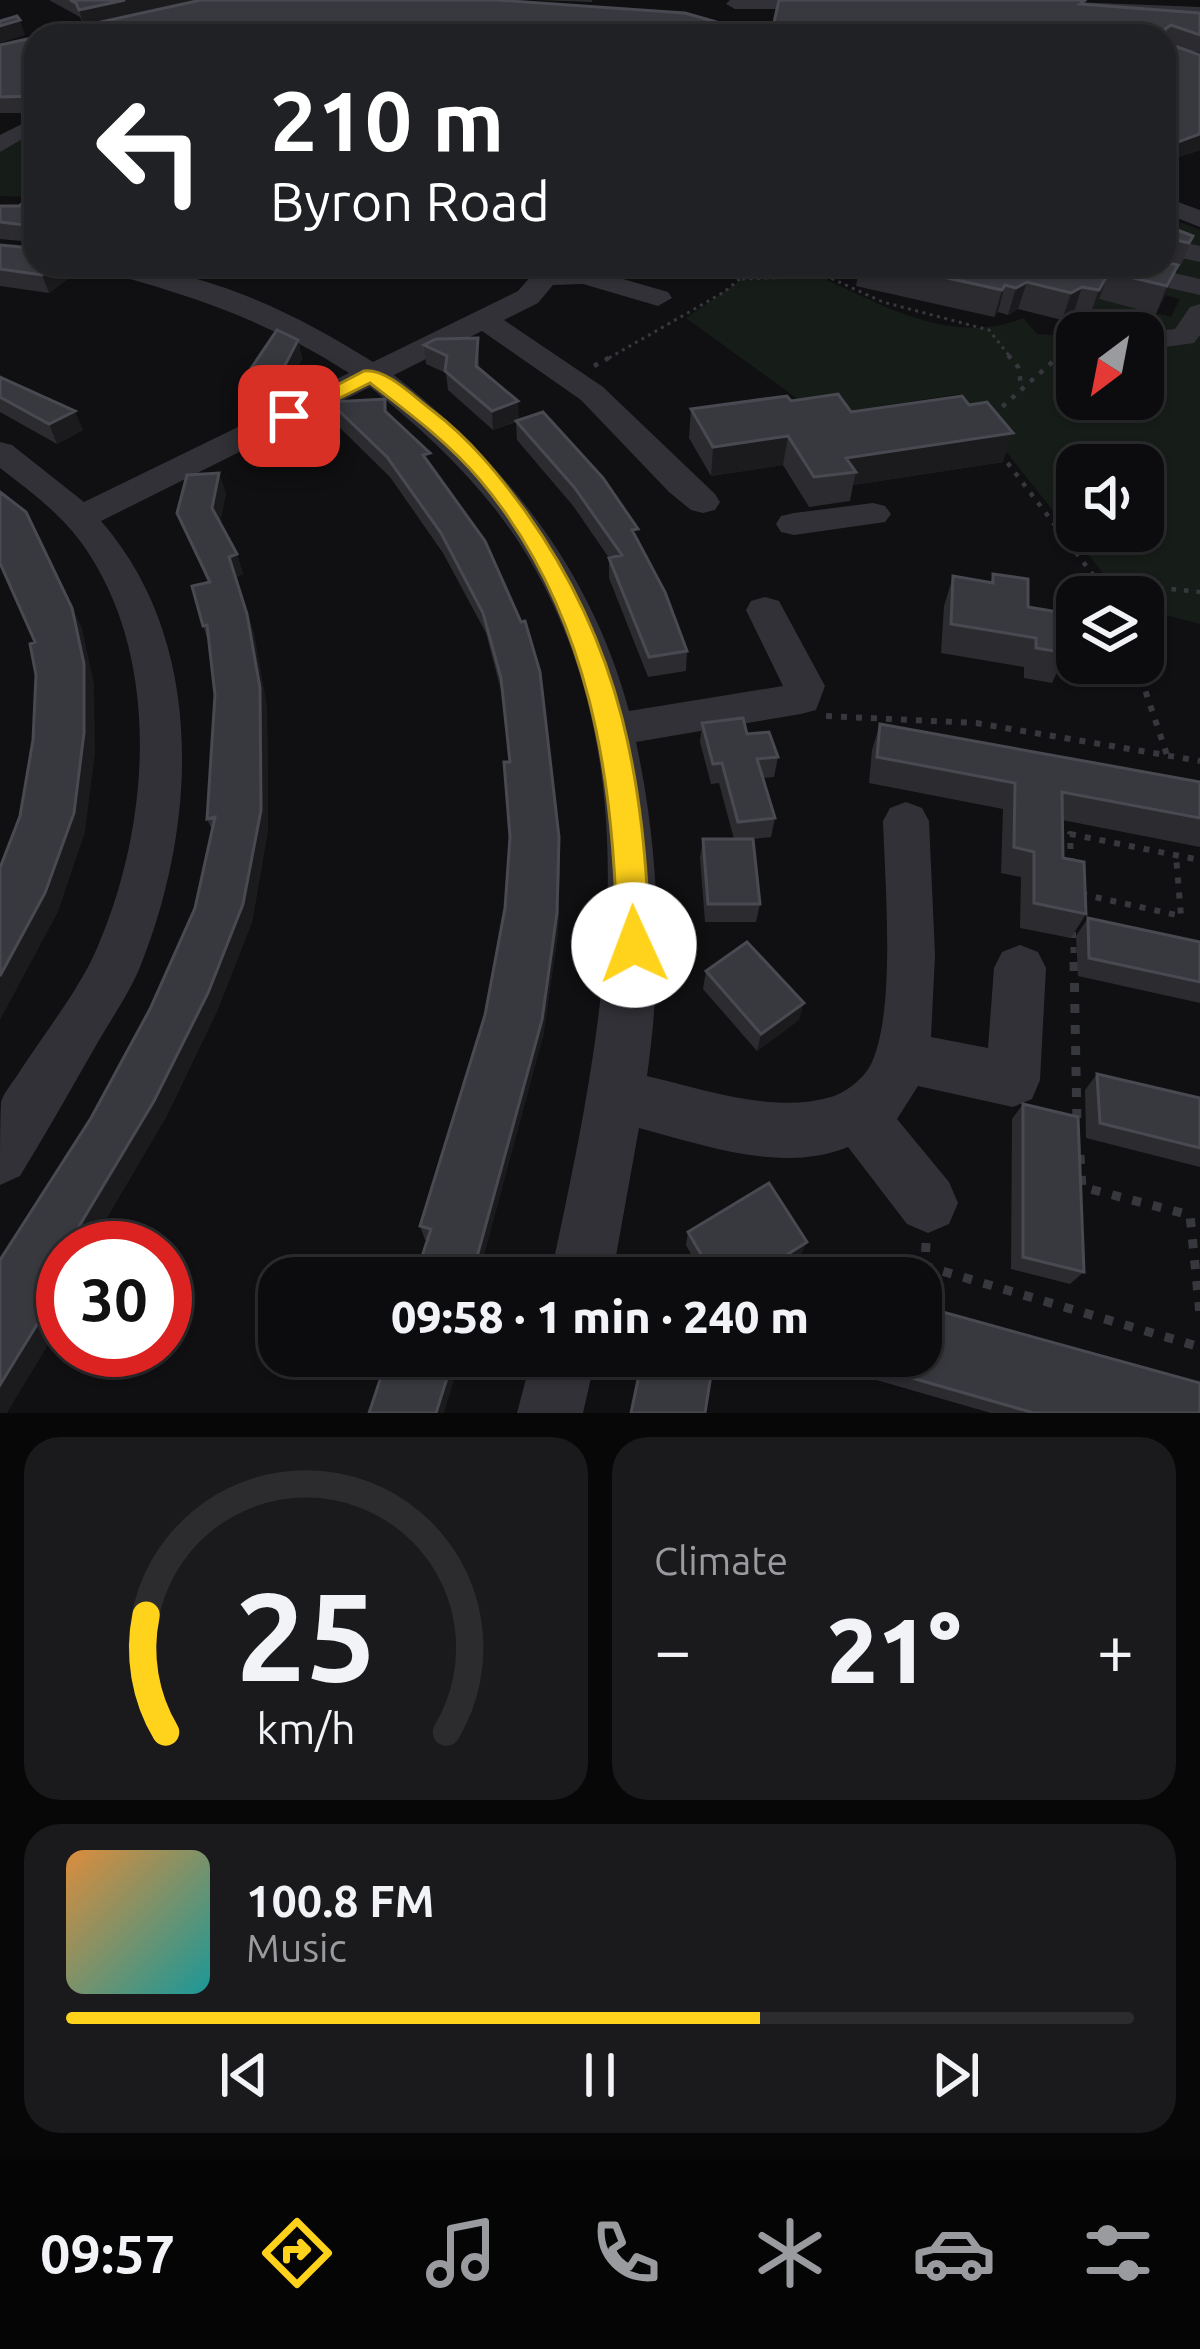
<!DOCTYPE html>
<html lang="en">
<head>
<meta charset="utf-8">
<style>
	:root { --surface:#0c0c0e; --page:#1a1a1c; --text:#f1f3f6; --muted:#9a9b9e; --line:#2c2c2e; --accent:#ffd21b }
	body { margin:0; font-family:Ubuntu,sans-serif; background:var(--page); color:var(--text); height:100vh; display:flex; flex-direction:column; font-size:45px; white-space:nowrap }
	* { box-sizing:border-box; margin:0 }
	p { font-size:39px; color:var(--muted) }
	.icon { flex:none; width:66px; height:66px; fill:none; stroke:currentColor; stroke-width:2; stroke-linecap:round; stroke-linejoin:round }
	.map { position:relative; height:1413px; overflow:hidden }
	.sheet { display:flex; flex-direction:column; gap:24px; padding:24px; background:#070708; flex:1 }
	.sheet>* { flex:none }
	.hud { position:absolute; left:24px; top:24px; width:1152px; height:252px; border-radius:36px; box-shadow:0 3px 9px #0004,0 0 0 3px var(--line); background:#202124; color:#fff; overflow:hidden }
	.needle { width:78px; rotate:212deg }
	.controls { position:absolute; left:1056px; top:312px; display:grid; gap:24px }
	.controls a { display:grid; place-items:center; width:108px; height:108px; border-radius:24px; background:var(--surface); box-shadow:0 3px 9px #0004,0 0 0 3px var(--line); font-size:60px }
	.speed { position:absolute; left:36px; top:1221px; display:flex; gap:24px; font-size:60px; font-weight:700; text-align:center }
	.speed>* { display:grid; place-content:center; width:156px; height:156px; border-radius:50%; background:var(--surface); box-shadow:0 3px 9px #0004,0 0 0 3px var(--line); line-height:1 }
	.speed .limit { border:18px solid #d22; background:#fff; color:#111 }
	.pin { position:absolute; display:grid; place-items:center; width:102px; height:102px; color:#fff; margin:-51px; border-radius:24px; box-shadow:0 6px 18px #0006 }
	.me { position:absolute; width:132px; margin:-66px; rotate:358deg; stroke-linejoin:round; filter:drop-shadow(0 0 9px #0008) }
	.turn { display:flex; align-items:center; gap:42px; height:252px; padding:0 48px; font-size:54px }
	.turn .icon { width:156px; height:156px; stroke-width:2.5 }
	.turn b { display:block; font-size:84px; line-height:102px }
	.big { font-size:90px; font-weight:800; line-height:1.1 }
	.sheet .card { flex:1; display:flex; flex-direction:column; justify-content:center; gap:18px; min-width:0; padding:0 42px; border-radius:36px; background:var(--page) }
	.sheet .dial { align-items:center; gap:0 }
	.dial svg { height:312px; overflow:visible; fill:none; stroke:var(--line); stroke-width:7; stroke-linecap:round; text-anchor:middle }
	.dial text { fill:var(--text); stroke:none }
	.song { display:flex; align-items:center; gap:36px }
	.cover { width:144px; height:144px; border-radius:18px; background:linear-gradient(135deg,hsl(30 70% 55%),hsl(180 70% 35%)) }
	.played { height:12px; border-radius:6px; background:linear-gradient(90deg,var(--accent) 65%,var(--line) 65%) }
	.keys { display:flex; justify-content:space-around; direction:ltr }
	.heat { display:flex; justify-content:space-between; align-items:center; font-size:66px; direction:ltr }
	.sheet .tiles { flex:1; display:grid; gap:24px; grid-template-columns:1fr 1fr }
	.card:last-child { grid-column:span 2 }
	.trip { position:absolute; left:258px; top:1257px; width:684px; height:120px; border-radius:36px; background:var(--surface); box-shadow:0 3px 9px #0004,0 0 0 3px var(--line); font-weight:800; line-height:120px; text-align:center }
	.tab-bar { display:flex; height:192px; justify-content:space-around; align-items:center; background:#050506; color:var(--muted) }
	.tab-bar .icon { width:84px; height:84px }
	.tab-bar .active { color:var(--accent) }
	.tab-bar b { font-size:54px; color:var(--text) }
	.map>svg:first-child { display:block }
</style>
</head>
<body>
<div class="map">
<svg width="1200" height="1413" viewBox="0 0 1200 1413">
	<rect width="100%" height="100%" fill="#101012"/>
	<!-- green -->
	<path fill="#161d18" fill-rule="evenodd" d="M 36,131 L 36,197 L 0,196 L 0,148 Z
		M 1164,216 L 1200,230 L 1200,624 L 1143,609 L 1143,597 L 1122,597 L 960,394 L 820,415 L 686,318 L 764,264 L 840,264 L 827,280 C 888,308 956,346 1023,318 L 1037,334 L 1077,337 L 1077,399 L 1143,399 L 1143,333 L 1095,333 L 1101,328 L 1088,318 L 1099,299 L 1171,317 L 1180,299 L 1109,281 L 1175,276 L 1183,259 L 1164,254 ZM 1077,465 L 1143,465 L 1143,531 L 1077,531 Z"/>
	<g fill="none" stroke-linecap="round" stroke-linejoin="round">
		<!-- path-far3 -->
		<path stroke="#37383e" stroke-width="3" stroke-dasharray="3 4.5" stroke-linecap="butt" d="M 742,279 L 826,276 L 883,302 L 989,330 L 1011,358
			M 609,358 L 724,292 L 758,264
			M 1056,358 L 1067,348"/>
		<!-- path-far2 -->
		<path stroke="#37383e" stroke-width="4.5" stroke-dasharray="4.5 8" stroke-linecap="butt" d="M 1008,355 L 1018,367 L 1022,389
			M 594,366 L 614,355
			M 993,415 L 1060,355
			M 1000,453 L 1110,597
			M 1097,581 L 1200,592"/>
		<!-- path-far1 -->
		<path stroke="#37383e" stroke-width="6" stroke-dasharray="6 9" stroke-linecap="butt" d="M 1136,663 L 1167,755
			M 826,716 L 976,723 L 1200,761
			M 1071,864 L 1070,834 L 1200,860
			M 1081,894 L 1181,916 L 1176,856
			M 1073,932 L 1074,965"/>
		<!-- path -->
		<path stroke="#37383e" stroke-width="9" stroke-dasharray="9 12" stroke-linecap="butt" d="M 1074,962 L 1077,1122
			M 1080,1155 L 1082,1187 L 1190,1215 L 1200,1314
			M 926,1243 L 925,1266 L 1200,1347"/>
		<!-- minor -->
		<path fill="#313137" fill-rule="evenodd" d="M 213,0 L 248,0 L 90,36 L 54,36 Z
			M 730,0 L 841,0 L 845,4 L 836,9 L 735,9 L 726,4 Z
			M 1023,0 L 1200,7 L 1200,17 L 1030,8 L 1024,7 Z
			M 1200,39 L 1200,51 L 1164,55 L 1164,43 Z
			M 36,117 L 36,131 L 0,152 L 0,135 Z
			M 1164,197 L 1200,210 L 1200,227 L 1164,213 Z
			M 1164,238 L 1200,246 L 1200,262 L 1164,254 Z
			M 91,264 C 194,264 287,308 373,362 L 518,291 L 531,276 L 527,264 L 585,268 L 668,292 L 672,298 L 658,306 L 583,284 L 553,285 L 538,303 L 504,320 L 603,387 L 715,494 L 720,502 L 715,510 L 703,513 L 691,510 L 669,492 L 581,400 L 482,331 L 394,375 C 507,465 591,570 629,711 L 783,686 L 746,610 L 751,601 L 765,597 L 779,601 L 825,686 L 816,710 L 801,714 L 636,742 C 660,854 663,963 647,1076 C 702,1089 774,1114 831,1097 C 847,1092 866,1077 872,1062 C 896,1008 885,882 883,821 L 890,808 L 906,802 L 922,808 L 929,821 L 935,955 L 931,1037 L 988,1048 L 994,968 L 1002,952 L 1020,945 L 1038,952 L 1046,968 L 1040,1080 L 1032,1099 L 1013,1107 L 918,1086 L 897,1119 L 949,1182 L 958,1203 L 949,1224 L 928,1233 L 907,1224 L 848,1147 C 782,1174 704,1145 639,1128 L 612,1278 L 550,1278 C 601,1039 662,767 520,544 C 480,482 427,433 370,387 L 101,521 C 206,641 197,822 142,962 C 131,991 113,1016 98,1042 C 72,1087 47,1132 20,1176 L 0,1185 C 0,1161 0,1125 1,1102 C 4,1092 14,1081 20,1071 C 44,1034 75,995 94,955 C 148,836 163,671 91,557 C 68,519 34,494 0,468 L 0,442 L 12,445 L 84,502 L 349,373 C 268,321 187,293 95,270 Z
			M 1144,266 L 1200,279 L 1200,295 L 1134,280 L 1131,274 L 1134,268 Z
			M 1200,304 L 1200,335 L 1194,343 L 1143,350 L 1140,333 L 1175,329 L 1190,307 Z
			M 1072,319 L 1118,327 L 1123,333 L 1062,334 L 1058,328 Z
			M 873,503 L 885,506 L 891,514 L 885,522 L 794,535 L 781,532 L 776,524 L 781,516 L 794,513 Z
			M 532,1356 L 596,1356 L 583,1413 L 517,1413 Z"/>
	</g>
	<!-- wall -->
	<path fill="#2c2c30" d="M 49,0 L 193,0 L 84,25 L 80,17 Z
		M 536,0 L 592,0 L 592,2 Z
		M 1087,0 L 1085,5 L 1200,13 L 1200,53 L 1166,41 L 1200,150 L 1164,162 L 1164,36 L 771,36 Z
		M 36,43 L 36,113 L 0,113 L 0,45 Z
		M 36,194 L 36,264 L 88,264 L 49,293 L 0,286 L 0,245 L 32,248 L 32,242 L 0,239 L 0,206 L 19,206 Z
		M 1164,226 L 1193,236 L 1182,263 L 1178,269 L 1176,269 L 1156,314 L 1099,299 L 1089,317 L 1073,315 L 1062,320 L 1018,309 L 1008,315 L 998,312 L 994,317 L 856,286 L 860,264 L 1164,264 Z
		M 675,264 L 740,264 L 738,269 L 675,266 Z
		M 478,338 L 479,368 L 519,420 L 637,540 L 687,651 L 686,671 L 648,677 L 609,578 L 609,558 L 574,507 L 517,440 L 516,422 L 493,430 L 448,390 L 446,373 L 426,364 L 424,345 Z
		M 298,340 L 302,359 L 287,388 L 257,387 L 252,367 Z
		M 0,377 L 83,430 L 57,444 L 0,412 Z
		M 385,399 L 387,413 L 432,467 L 485,541 L 560,856 L 558,932 L 543,1037 L 428,1240 L 425,1240 L 420,1226 L 485,1015 L 505,908 L 510,837 L 510,762 L 503,698 L 486,633 L 443,553 L 390,477 L 334,422 L 330,402 Z
		M 791,401 L 851,412 L 1003,462 L 853,485 L 850,501 L 809,507 L 783,465 L 711,476 L 689,438 L 691,409 Z
		M 226,493 L 220,522 L 237,554 L 243,574 L 236,577 L 254,634 L 267,708 L 268,829 L 252,922 L 217,1011 L 166,1117 L 89,1248 L 63,1248 L 91,1118 L 150,1009 L 195,908 L 212,830 L 207,819 L 215,695 L 209,643 L 203,626 L 208,582 L 177,513 Z
		M 993,574 L 1028,607 L 1066,653 L 1052,683 L 1024,678 L 1024,667 L 941,653 L 944,606 L 953,576 L 991,582 Z
		M 702,723 L 747,734 L 778,757 L 774,777 L 763,778 L 775,818 L 771,837 L 753,839 L 760,904 L 756,922 L 705,922 L 700,858 L 703,839 L 734,839 L 719,783 L 711,784 L 700,742 Z
		M 880,724 L 1200,782 L 1200,847 L 1062,820 L 1063,858 L 1086,914 L 1071,938 L 1020,928 L 1021,877 L 1001,873 L 1003,809 L 869,783 L 872,750 Z
		M 1088,918 L 1200,942 L 1200,1003 L 1078,976 L 1076,936 Z
		M 706,971 L 799,1020 L 757,1051 L 703,989 Z
		M 1097,1074 L 1200,1098 L 1200,1167 L 1086,1138 L 1085,1090 Z
		M 1023,1104 L 1084,1272 L 1070,1284 L 1011,1269 L 1012,1119 Z
		M 688,1232 L 801,1255 L 764,1278 L 704,1278 L 686,1245 Z
		M 853,1356 L 921,1356 L 1200,1413 L 991,1413 L 852,1373 Z"/>
	<!-- shaded-wall -->
	<path fill="#1b1b1e" d="M 125,0 L 193,0 L 84,25 L 79,10 Z
		M 20,20 L 25,35 L 0,43 L 0,26 Z
		M 713,21 L 712,36 L 674,36 Z
		M 1200,134 L 1200,150 L 1164,162 L 1164,147 Z
		M 58,264 L 88,264 L 49,293 L 42,275 Z
		M 1178,265 L 1167,292 L 1156,314 L 1167,286 Z
		M 1109,272 L 1099,299 L 1089,317 L 1099,290 Z
		M 1027,282 L 1018,309 L 1008,315 L 1016,288 Z
		M 1005,285 L 998,312 L 994,317 L 1002,290 Z
		M 1082,287 L 1073,315 L 1062,320 L 1071,293 Z
		M 298,340 L 302,359 L 287,388 L 283,369 Z
		M 518,401 L 519,420 L 493,430 L 492,411 Z
		M 75,411 L 83,430 L 57,444 L 49,424 Z
		M 1013,433 L 1003,462 L 853,485 L 856,472 L 846,458 Z
		M 788,436 L 783,465 L 711,476 L 713,447 Z
		M 219,473 L 226,493 L 219,528 L 212,508 Z
		M 26,512 L 82,628 L 94,684 L 95,753 L 85,832 L 58,912 L 0,1020 L 0,976 L 84,733 Z
		M 237,554 L 243,574 L 236,577 L 254,634 L 267,708 L 268,829 L 252,922 L 217,1011 L 166,1117 L 89,1248 L 66,1248 L 208,993 L 229,557 Z
		M 559,837 L 558,932 L 543,1037 L 478,1278 L 473,1278 L 472,1275 Z
		M 804,1003 L 799,1020 L 757,1051 L 761,1034 Z
		M 807,1242 L 801,1255 L 764,1278 L 750,1278 Z
		M 63,1282 L 63,1320 L 7,1413 L 0,1413 L 0,1385 Z
		M 454,1356 L 461,1356 L 444,1413 L 436,1413 Z"/>
	<!-- building -->
	<path fill="#38393e" stroke="#484951" stroke-width="3" d="M 70,0 L 125,0 L 79,10 L 76,3 Z
		M 201,0 L 496,0 L 685,13 L 713,21 L 674,36 L 92,36 L 87,25 Z
		M 779,0 L 1085,0 L 1080,4 L 1200,13 L 1200,35 L 1171,25 L 1165,29 L 1166,43 L 1200,55 L 1200,134 L 1164,147 L 1164,36 L 771,36 Z
		M 17,16 L 20,20 L 0,26 L 0,21 Z
		M 32,38 L 36,43 L 36,96 L 0,97 L 0,45 Z
		M 36,194 L 36,264 L 58,264 L 42,275 L 0,269 L 0,245 L 32,248 L 33,226 L 0,222 L 0,206 L 19,206 Z
		M 1164,226 L 1170,227 L 1193,236 L 1189,243 L 1164,237 Z
		M 1164,262 L 1178,265 L 1167,286 L 1109,272 L 1099,290 L 1082,287 L 1071,293 L 1027,282 L 1016,288 L 1005,285 L 1002,290 L 884,264 L 1164,264 Z
		M 277,330 L 298,340 L 283,369 L 252,367 Z
		M 478,338 L 476,366 L 518,401 L 492,411 L 445,371 L 447,356 L 424,345 L 436,339 Z
		M 0,377 L 75,411 L 49,424 L 0,397 Z
		M 838,394 L 851,412 L 962,396 L 969,405 L 987,402 L 1013,433 L 846,458 L 856,472 L 814,477 L 788,436 L 713,447 L 691,409 L 787,396 L 791,401 Z
		M 385,399 L 385,411 L 430,453 L 423,455 L 485,541 L 521,622 L 525,621 L 540,672 L 559,837 L 557,913 L 542,1020 L 472,1275 L 478,1276 L 478,1278 L 415,1278 L 431,1229 L 420,1226 L 485,1015 L 505,908 L 510,837 L 504,762 L 510,762 L 501,678 L 483,613 L 441,533 L 387,457 L 330,402 Z
		M 543,412 L 603,478 L 638,529 L 632,530 L 665,592 L 687,651 L 649,657 L 609,558 L 622,555 L 574,487 L 516,421 Z
		M 219,473 L 212,508 L 237,554 L 229,557 L 247,614 L 260,688 L 261,810 L 243,904 L 208,993 L 154,1101 L 66,1248 L 63,1248 L 61,1256 L 63,1257 L 63,1282 L 0,1385 L 0,1260 L 91,1118 L 150,1009 L 195,908 L 215,817 L 207,819 L 215,695 L 207,625 L 203,626 L 192,586 L 210,582 L 177,513 L 187,475 Z
		M 0,492 L 26,512 L 72,608 L 84,664 L 84,733 L 74,813 L 45,893 L 0,976 L 0,868 L 20,816 L 33,740 L 36,675 L 30,644 L 35,642 L 0,563 Z
		M 993,574 L 1028,579 L 1028,607 L 1064,613 L 1066,653 L 1036,648 L 1036,638 L 951,624 L 953,576 L 993,583 Z
		M 743,718 L 747,734 L 769,732 L 778,757 L 757,759 L 775,818 L 738,822 L 722,763 L 713,764 L 702,723 Z
		M 880,724 L 1200,782 L 1200,818 L 1062,792 L 1063,858 L 1084,862 L 1086,914 L 1034,903 L 1034,852 L 1014,847 L 1015,783 L 877,757 Z
		M 703,839 L 753,839 L 760,904 L 708,904 Z
		M 1088,918 L 1200,942 L 1200,982 L 1089,958 Z
		M 747,942 L 804,1003 L 761,1034 L 706,971 Z
		M 1097,1074 L 1200,1098 L 1200,1148 L 1100,1123 Z
		M 1023,1104 L 1078,1117 L 1084,1272 L 1023,1257 Z
		M 769,1183 L 807,1242 L 750,1278 L 715,1278 L 688,1232 Z
		M 921,1306 L 1200,1383 L 1200,1413 L 1034,1413 L 860,1363 L 860,1356 L 921,1356 Z
		M 388,1356 L 454,1356 L 436,1413 L 369,1413 Z
		M 643,1356 L 714,1356 L 705,1413 L 631,1413 Z"/>
	<!-- route -->
	<path fill="#ffd21b" stroke="#a68812" stroke-width="3" d="M 364,371 C 387,368 415,398 433,411 C 470,439 499,475 526,512 C 623,648 644,782 650,945 L 645,955 L 634,959 L 622,955 L 617,945 C 615,780 590,611 480,480 C 448,442 409,413 370,383 L 296,420 L 278,416 Z"/>
</svg>
<div class="controls">
<a><svg class="needle" viewBox="-14 -14 28 28"><path d="M0-13l5 13h-10z" fill="#e53935"/><path d="M0 13l5-13h-10z" fill="#9a9b9e"/></svg></a>
<a><svg class="icon" aria-label="sound" viewBox="0 0 24 24"><path d="M4 9h4l5-4v14l-5-4H4zM17 9q2 3 0 6"/></svg></a>
<a><svg class="icon" aria-label="layers" viewBox="0 0 24 24"><path d="M12 4l9 5-9 5-9-5zM3 14l9 5 9-5"/></svg></a>
</div>
<div class="speed"><div class="limit">30</div></div>
<div class="pin" style="left:289px;top:416px;background:#d93025"><svg class="icon" aria-label="arrive" viewBox="0 0 24 24"><path d="M6 21V4h12l-3 4 3 4H6"/></svg></div>
<svg class="me" style="left:634px;top:945px" viewBox="-20 -20 40 40"><circle r="19" fill="#fff"/><path d="M0-13L10 11 0 6-10 11z" fill="#ffd21b"/></svg>
<div class="trip">09:58 · 1 min · 240 m</div>
<div class="hud">
<div class="turn"><svg class="icon" aria-label="left" viewBox="0 0 24 24"><path d="M17 20v-9H6M10 6l-5 5 5 5"/></svg><div><b>210 m</b>Byron Road</div></div>
</div>
</div>
<section class="sheet">
<div class="tiles">
<div class="card dial"><svg viewBox="0 0 100 80">
<path d="M14 69A42 42 0 1 1 86 69"/>
<path d="M14 69A42 42 0 0 1 9 39" stroke="#ffd21b"/>
<text x="50" y="56" font-size="32" font-weight="700">25</text>
<text x="50" y="72" font-size="11">km/h</text>
</svg></div>
<div class="card"><p>Climate</p>
<div class="heat"><a>−</a><b class="big">21°</b><a>+</a></div>
</div>
<div class="card">
<div class="song"><i class="cover"></i><div><b>100.8 FM</b><p>Music</p></div></div>
<div class="played"></div>
<div class="keys"><svg class="icon" aria-label="previous" viewBox="0 0 24 24"><path d="M18 5L8 12l10 7zM5 5v14"/></svg><svg class="icon" aria-label="pause" viewBox="0 0 24 24"><path d="M8 5v14M16 5v14"/></svg><svg class="icon" aria-label="next" viewBox="0 0 24 24"><path d="M6 5l10 7-10 7zM19 5v14"/></svg></div>
</div>
</div>
</section>
<nav class="tab-bar">
<b>09:57</b>
<svg class="icon active" aria-label="directions" viewBox="0 0 24 24"><path d="M12 3l9 9-9 9-9-9zM9 14v-3h6M13 9l2 2-2 2"/></svg>
<svg class="icon" aria-label="music" viewBox="0 0 24 24"><path d="M9 18V5l10-2v13"/><circle cx="6" cy="18" r="3"/><circle cx="16" cy="16" r="3"/></svg>
<svg class="icon" aria-label="phone" viewBox="0 0 24 24"><path d="M5 4h4l2 5-3 2q2 4 5 5l2-3 5 2v4C11 20 4 13 5 4z"/></svg>
<svg class="icon" aria-label="climate" viewBox="0 0 24 24"><path d="M12 3v18M4 7l16 10M4 17L20 7"/></svg>
<svg class="icon" aria-label="car" viewBox="0 0 24 24"><path d="M5 17H2v-5l4-1 3-4h7l3 4 3 1v5h-3M9 17h6M6 11h13"/><circle cx="7" cy="17" r="2"/><circle cx="17" cy="17" r="2"/></svg>
<svg class="icon" aria-label="filters" viewBox="0 0 24 24"><path d="M4 7h16M4 17h16"/><circle cx="9" cy="7" r="2"/><circle cx="15" cy="17" r="2"/></svg>
</nav>
</body>
</html>
